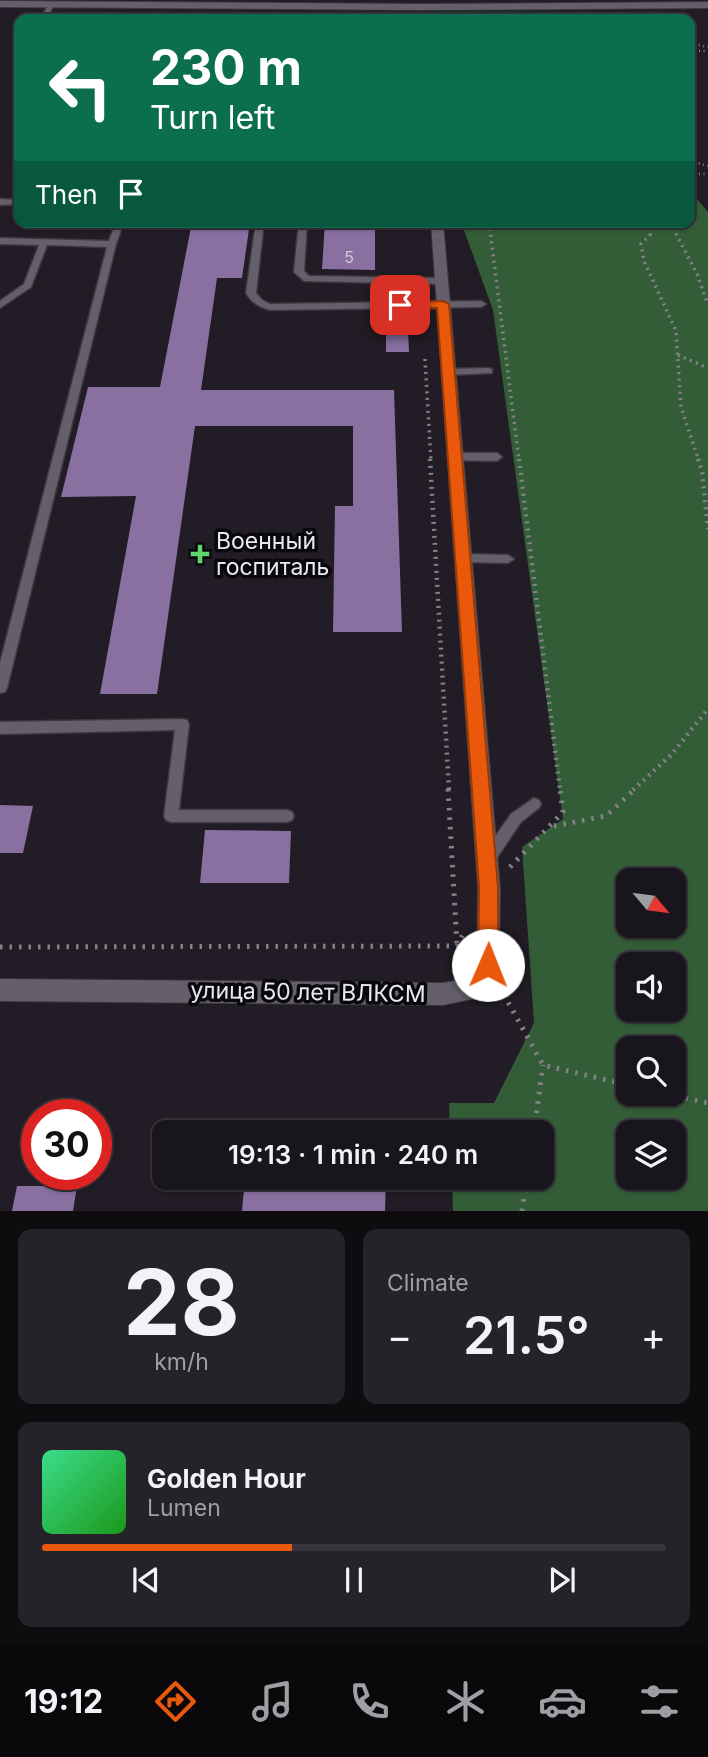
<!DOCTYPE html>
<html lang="en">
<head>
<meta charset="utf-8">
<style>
	:root { --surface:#19151c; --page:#262229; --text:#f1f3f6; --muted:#9f9fa3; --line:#37343b; --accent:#ea580c }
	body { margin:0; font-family:Inter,sans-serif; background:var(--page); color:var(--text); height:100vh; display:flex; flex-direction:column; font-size:26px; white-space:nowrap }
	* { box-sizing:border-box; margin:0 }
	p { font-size:23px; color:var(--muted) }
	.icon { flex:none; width:38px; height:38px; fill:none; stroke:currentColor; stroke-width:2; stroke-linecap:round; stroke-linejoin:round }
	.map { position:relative; height:1211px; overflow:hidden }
	.drawer { display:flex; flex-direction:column; gap:18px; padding:18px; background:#0e0c0f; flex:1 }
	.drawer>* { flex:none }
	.banner { position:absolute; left:14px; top:14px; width:681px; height:214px; border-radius:14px; box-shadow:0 2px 5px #0004,0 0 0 2px var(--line); background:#0b6e4f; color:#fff; overflow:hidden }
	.needle { width:46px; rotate:119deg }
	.controls { position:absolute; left:616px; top:868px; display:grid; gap:14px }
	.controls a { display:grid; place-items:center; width:70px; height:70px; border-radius:14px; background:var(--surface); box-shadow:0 2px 5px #0004,0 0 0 2px var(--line); font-size:35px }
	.speed { position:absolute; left:21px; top:1099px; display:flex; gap:14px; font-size:35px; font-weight:700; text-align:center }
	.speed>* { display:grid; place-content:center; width:91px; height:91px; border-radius:50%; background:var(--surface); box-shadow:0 2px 5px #0004,0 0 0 2px var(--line); line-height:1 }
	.speed .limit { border:10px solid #d22; background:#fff; color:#111 }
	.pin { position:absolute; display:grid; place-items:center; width:60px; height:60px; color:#fff; margin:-30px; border-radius:14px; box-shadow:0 4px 10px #0006 }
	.me { position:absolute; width:77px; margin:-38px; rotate:1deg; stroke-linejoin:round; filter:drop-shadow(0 0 5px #0008) }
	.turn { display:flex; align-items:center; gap:24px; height:147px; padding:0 21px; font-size:32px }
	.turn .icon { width:91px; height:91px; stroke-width:2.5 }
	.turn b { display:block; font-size:49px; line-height:60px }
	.then { display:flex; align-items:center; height:66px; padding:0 21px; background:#0003; gap:14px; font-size:26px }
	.big { font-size:52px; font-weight:600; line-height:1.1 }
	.drawer .card { flex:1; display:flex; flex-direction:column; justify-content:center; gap:10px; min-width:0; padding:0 24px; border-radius:14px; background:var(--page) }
	.drawer .dial { align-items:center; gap:0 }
	.dial b { font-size:91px; line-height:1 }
	.song { display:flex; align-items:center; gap:21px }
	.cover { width:84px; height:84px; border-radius:10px; background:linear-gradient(135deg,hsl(150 70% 55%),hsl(120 70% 35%)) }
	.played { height:7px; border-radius:4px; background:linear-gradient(90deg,var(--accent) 40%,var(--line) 40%) }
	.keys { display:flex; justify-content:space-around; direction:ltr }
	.heat { display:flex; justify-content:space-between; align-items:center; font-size:38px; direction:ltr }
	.drawer .tiles { flex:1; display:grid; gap:18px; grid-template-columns:1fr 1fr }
	.card:last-child { grid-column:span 2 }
	.trip { position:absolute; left:152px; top:1120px; width:402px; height:70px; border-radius:14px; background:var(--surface); box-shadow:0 2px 5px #0004,0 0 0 2px var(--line); font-weight:600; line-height:70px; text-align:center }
	.menu { display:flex; height:112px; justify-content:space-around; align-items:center; background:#0a080b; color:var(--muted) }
	.menu .icon { width:49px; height:49px }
	.menu .current { color:var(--accent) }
	.menu b { font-size:32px; color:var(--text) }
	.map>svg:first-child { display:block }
</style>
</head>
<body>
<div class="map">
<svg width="708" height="1211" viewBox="0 0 708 1211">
	<rect width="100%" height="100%" fill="#211c25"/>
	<!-- green -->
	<path fill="#0d3815" d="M 434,11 L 639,12 L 641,19 L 434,19 Z"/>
	<!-- forest -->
	<path fill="#325d37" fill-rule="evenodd" d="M 690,191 L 708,212 L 708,1211 L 453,1211 L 452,1178 L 542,1178 L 542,1132 L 450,1132 L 449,1103 L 494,1103 L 534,1023 L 522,847 L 563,819 L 493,310 L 461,222 L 690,222 ZM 628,880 L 674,880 L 674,926 L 628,926 ZM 628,964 L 674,964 L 674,1010 L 628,1010 ZM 628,1048 L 674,1048 L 674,1094 L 628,1094 ZM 628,1132 L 674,1132 L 674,1178 L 628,1178 Z"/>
	<!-- building -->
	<path fill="#8970a1" d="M 192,222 L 250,222 L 242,278 L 217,278 L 201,390 L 394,390 L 402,632 L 333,632 L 335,506 L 353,506 L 353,426 L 195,426 L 157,694 L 100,694 L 136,496 L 61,497 L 88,387 L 160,387 Z
		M 325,222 L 375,222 L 375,270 L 322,269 Z
		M 386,328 L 408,328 L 409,352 L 386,352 Z
		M 0,805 L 33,806 L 23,853 L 0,853 Z
		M 205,830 L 291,831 L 289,883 L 200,883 Z
		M 245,1178 L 386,1178 L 385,1211 L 242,1211 Z
		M 17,1186 L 77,1186 L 73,1211 L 12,1211 Z"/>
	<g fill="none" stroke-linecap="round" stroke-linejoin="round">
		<!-- service casing -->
		<g stroke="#3b383f" stroke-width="3">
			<path id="service" d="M 49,3 L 54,4 L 47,19 L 41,19 Z
				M 0,199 L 19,200 L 19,204 L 0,205 Z
				M 116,222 L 124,222 L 116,244 L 7,688 L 5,692 L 0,693 L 0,663 L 107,247 L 47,245 L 31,287 L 0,308 L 0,301 L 24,284 L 39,245 L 0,244 L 0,238 L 109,241 Z
				M 256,222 L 264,222 L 256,293 L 262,300 L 270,304 L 481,301 L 486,304 L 481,307 L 270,310 C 259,307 252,303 246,293 Z
				M 299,222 L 307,222 L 304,271 L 309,276 L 441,278 L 446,281 L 441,284 L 304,281 L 294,272 Z
				M 488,368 L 492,369 L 492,373 L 448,375 L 443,372 L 448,369 Z
				M 454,453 L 497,453 L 502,457 L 497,461 L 450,460 L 449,457 Z
				M 463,554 L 508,555 L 514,559 L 508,563 L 463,562 L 457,558 Z
				M 182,719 L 187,720 L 189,724 L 179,810 L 287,810 L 292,812 L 294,816 L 292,820 L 287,822 L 171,822 L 166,820 L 164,816 L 175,730 L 0,734 L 0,722 Z
				M 534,798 L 539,800 L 541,804 L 539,808 L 521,822 L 492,865 L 487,867 L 482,865 L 480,860 L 482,855 L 511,814 Z"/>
		</g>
		<!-- minor casing -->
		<g stroke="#3b383f" stroke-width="2">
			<path id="minor" d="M 0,1 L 420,4 L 708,2 L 708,8 L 420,10 L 0,7 Z
				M 431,222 L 443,222 L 500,888 L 499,965 L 481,997 L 443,1005 L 0,1001 L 0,979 L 443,983 L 466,979 L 477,963 L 478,888 Z"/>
		</g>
		<!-- path-far3 -->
		<path stroke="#858189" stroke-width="2.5" stroke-dasharray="1 3.5" stroke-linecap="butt" d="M 690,43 L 708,47
			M 690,51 L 708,51
			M 690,161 L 708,166
			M 690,174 L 708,174"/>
		<!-- path-far2 -->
		<path stroke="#858189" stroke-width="3.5" stroke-dasharray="2 4.5" stroke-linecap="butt" d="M 489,222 L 519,461
			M 644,222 L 650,235 L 641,244 L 644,261 L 676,331 L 681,407 L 699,461
			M 670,222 L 697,274 L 708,305
			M 678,355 L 708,368
			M 425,359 L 431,461"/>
		<!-- path-far1 -->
		<path stroke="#858189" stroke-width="4.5" stroke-dasharray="2 5" stroke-linecap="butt" d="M 430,459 L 449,790
			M 519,459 L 560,790
			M 698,459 L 702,471 L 708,529
			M 633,790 L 671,755 L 708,709"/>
		<!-- path -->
		<path stroke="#858189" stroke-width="5" stroke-dasharray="2.5 7" stroke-linecap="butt" d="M 448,789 L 457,945
			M 554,826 L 606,816 L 635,789
			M 510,867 L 563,812 L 560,789
			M 457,946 L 463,934
			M 0,947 L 457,946 L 465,951
			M 499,986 L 543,1065 L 628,1085
			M 667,1094 L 708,1103
			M 534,1132 L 543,1065
			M 522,1211 L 527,1178"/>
		<!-- service -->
		<use href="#service" fill="#645f6a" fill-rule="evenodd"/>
		<!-- minor -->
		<use href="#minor" fill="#645f6a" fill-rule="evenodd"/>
	</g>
	<!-- route -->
	<path fill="#ea580c" stroke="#983908" stroke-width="2" d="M 443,301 L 449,304 L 498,888 L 498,965 L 495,972 L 488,975 L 481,972 L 478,965 L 479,888 L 437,308 L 400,309 L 394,305 L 400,302 Z"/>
	<!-- markers -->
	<path fill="#5cd56d" stroke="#09080b" stroke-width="2.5" d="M196.5 543.5h7v7h7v7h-7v7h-7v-7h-7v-7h7z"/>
	<g text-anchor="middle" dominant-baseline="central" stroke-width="7" stroke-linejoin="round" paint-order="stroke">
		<!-- far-number labels -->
		<g font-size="16" fill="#d2c9db">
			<text x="349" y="257">5</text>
		</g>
		<!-- poi labels -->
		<g font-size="23" fill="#eae7ee" stroke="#09080b" text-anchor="start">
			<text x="216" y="541">Военный<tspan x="216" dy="26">госпиталь</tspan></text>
		</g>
		<!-- street labels -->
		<g font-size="23" fill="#eae7ee" stroke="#09080b">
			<text transform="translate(308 992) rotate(1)">улица 50 лет ВЛКСМ</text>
		</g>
	</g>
</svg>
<div class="controls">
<a><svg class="needle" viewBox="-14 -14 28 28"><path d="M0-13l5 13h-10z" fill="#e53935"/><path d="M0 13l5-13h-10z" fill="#9f9fa3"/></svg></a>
<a><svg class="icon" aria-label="sound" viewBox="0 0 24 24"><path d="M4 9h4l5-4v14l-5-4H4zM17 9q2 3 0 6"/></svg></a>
<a><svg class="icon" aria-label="search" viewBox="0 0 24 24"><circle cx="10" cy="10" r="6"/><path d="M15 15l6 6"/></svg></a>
<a><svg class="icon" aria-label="layers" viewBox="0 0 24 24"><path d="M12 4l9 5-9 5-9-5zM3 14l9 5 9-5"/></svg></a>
</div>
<div class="speed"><div class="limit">30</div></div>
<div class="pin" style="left:400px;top:305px;background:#d93025"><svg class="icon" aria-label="arrive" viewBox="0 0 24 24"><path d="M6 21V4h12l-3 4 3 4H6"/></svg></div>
<svg class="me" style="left:488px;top:965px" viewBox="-20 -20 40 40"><circle r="19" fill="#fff"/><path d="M0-13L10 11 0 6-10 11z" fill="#ea580c"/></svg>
<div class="trip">19:13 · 1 min · 240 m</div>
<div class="banner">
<div class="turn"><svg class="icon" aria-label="left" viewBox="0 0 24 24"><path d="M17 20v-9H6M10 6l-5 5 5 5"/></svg><div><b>230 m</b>Turn left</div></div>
<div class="then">Then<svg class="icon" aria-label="arrive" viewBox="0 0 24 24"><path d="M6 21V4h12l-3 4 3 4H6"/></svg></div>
</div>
</div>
<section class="drawer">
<div class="tiles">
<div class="card dial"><b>28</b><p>km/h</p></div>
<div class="card"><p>Climate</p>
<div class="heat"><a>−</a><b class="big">21.5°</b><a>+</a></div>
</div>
<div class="card">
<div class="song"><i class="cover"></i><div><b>Golden Hour</b><p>Lumen</p></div></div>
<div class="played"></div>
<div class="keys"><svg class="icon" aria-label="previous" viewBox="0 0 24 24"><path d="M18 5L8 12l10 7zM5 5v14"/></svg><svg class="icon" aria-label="pause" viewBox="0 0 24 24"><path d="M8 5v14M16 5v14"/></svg><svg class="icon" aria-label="next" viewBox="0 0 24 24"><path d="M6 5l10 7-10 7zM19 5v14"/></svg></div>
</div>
</div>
</section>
<nav class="menu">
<b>19:12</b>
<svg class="icon current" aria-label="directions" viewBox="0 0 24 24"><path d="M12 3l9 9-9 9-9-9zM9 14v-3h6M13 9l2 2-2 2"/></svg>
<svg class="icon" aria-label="music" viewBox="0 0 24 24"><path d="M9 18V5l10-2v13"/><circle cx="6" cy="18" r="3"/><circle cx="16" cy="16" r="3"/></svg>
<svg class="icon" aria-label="phone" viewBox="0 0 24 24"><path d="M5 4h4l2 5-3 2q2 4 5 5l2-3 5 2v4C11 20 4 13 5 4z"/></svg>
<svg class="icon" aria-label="climate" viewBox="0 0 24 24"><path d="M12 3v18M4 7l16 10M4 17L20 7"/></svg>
<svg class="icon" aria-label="car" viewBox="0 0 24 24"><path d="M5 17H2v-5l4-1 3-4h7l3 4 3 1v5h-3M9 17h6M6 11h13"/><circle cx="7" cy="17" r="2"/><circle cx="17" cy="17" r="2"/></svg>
<svg class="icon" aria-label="filters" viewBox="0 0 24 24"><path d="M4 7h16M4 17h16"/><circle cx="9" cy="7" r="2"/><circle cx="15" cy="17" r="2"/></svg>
</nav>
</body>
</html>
